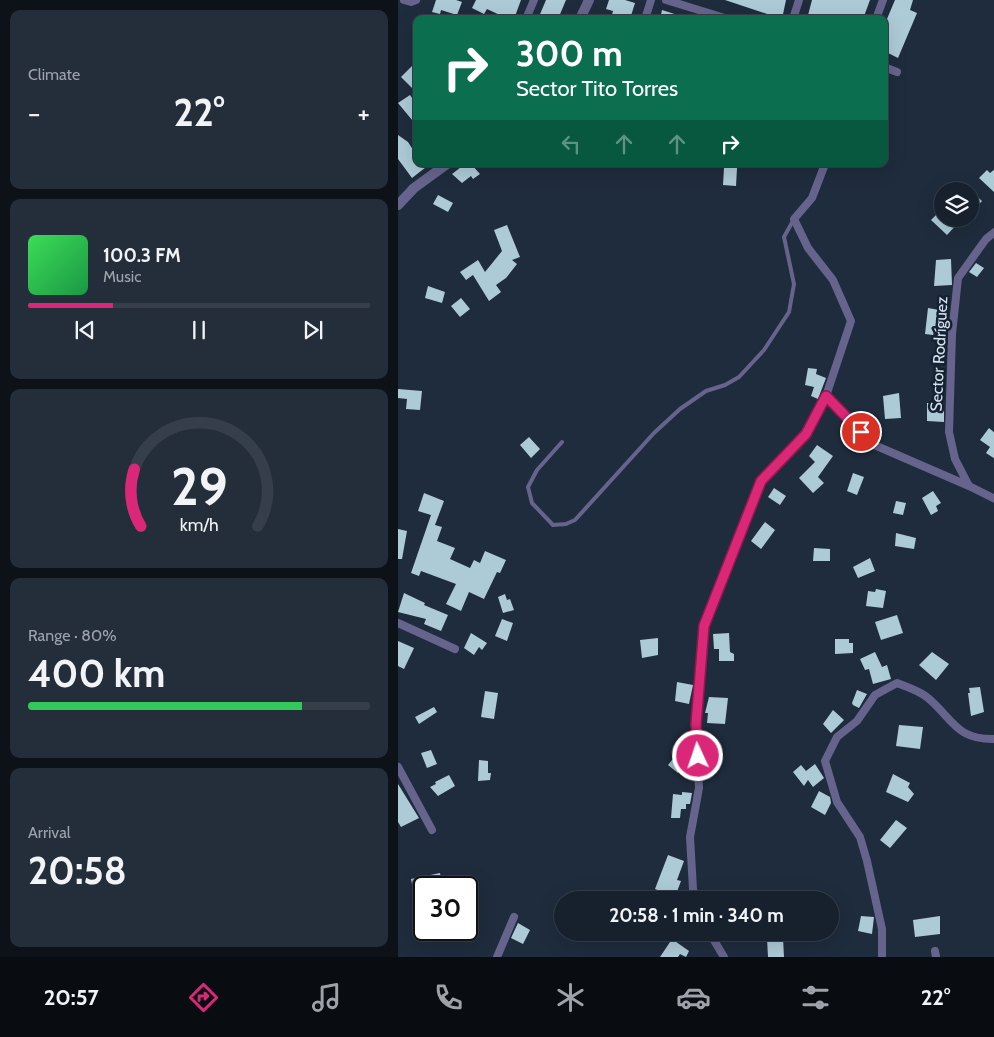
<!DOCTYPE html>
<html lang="en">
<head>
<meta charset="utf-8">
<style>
	:root { --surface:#17212e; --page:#242e3a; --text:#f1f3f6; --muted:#9ea3aa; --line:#363e4a; --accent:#db2777 }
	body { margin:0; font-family:Cabin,sans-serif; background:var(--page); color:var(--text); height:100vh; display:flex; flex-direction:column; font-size:19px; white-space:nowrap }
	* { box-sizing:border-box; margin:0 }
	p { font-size:16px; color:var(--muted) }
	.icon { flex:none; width:28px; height:28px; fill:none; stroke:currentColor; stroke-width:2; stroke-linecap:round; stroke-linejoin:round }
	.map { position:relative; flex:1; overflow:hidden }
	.panel { display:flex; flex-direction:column; gap:10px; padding:10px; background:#0d1219; width:398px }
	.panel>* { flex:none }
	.banner { position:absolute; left:15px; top:15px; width:475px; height:152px; border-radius:10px; box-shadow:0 5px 20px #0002,0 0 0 1px var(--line); background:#0b6e4f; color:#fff; overflow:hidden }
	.fabs { position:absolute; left:536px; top:182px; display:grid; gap:10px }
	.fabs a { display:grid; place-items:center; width:45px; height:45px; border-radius:50%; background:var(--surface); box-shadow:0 5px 20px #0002,0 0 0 1px var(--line); font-size:25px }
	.speed { position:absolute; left:15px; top:876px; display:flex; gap:10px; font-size:25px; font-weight:700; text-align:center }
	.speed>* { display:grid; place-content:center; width:65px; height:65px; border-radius:50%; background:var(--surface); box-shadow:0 5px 20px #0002,0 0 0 1px var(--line); line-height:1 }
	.speed .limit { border:2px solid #111; border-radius:8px; background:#fff; color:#111 }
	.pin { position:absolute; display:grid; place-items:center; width:42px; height:42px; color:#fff; margin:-21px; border:2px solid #fff; border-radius:50%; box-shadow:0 1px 5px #0007 }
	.me { position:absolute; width:55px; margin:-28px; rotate:357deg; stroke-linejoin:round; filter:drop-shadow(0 0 4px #0008) }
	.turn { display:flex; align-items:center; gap:18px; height:105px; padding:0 20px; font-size:22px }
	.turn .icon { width:65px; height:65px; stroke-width:2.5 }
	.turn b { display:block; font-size:35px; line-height:42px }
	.lanes { display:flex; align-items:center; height:48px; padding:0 20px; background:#0003; justify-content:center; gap:25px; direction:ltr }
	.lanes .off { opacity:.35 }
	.big { font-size:38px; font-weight:800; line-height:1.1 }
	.panel .widget { flex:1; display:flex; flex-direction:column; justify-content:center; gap:8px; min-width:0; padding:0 18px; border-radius:10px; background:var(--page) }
	.panel .dial { align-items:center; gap:0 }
	.dial svg { height:130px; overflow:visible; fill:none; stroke:var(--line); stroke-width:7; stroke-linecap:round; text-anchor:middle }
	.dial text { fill:var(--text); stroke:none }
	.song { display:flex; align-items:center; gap:15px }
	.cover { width:60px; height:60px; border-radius:8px; background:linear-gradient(135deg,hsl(130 70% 55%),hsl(140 70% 35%)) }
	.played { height:5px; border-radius:2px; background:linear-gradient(90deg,var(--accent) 25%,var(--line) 25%) }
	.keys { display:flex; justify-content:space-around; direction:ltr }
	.heat { display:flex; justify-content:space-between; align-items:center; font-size:28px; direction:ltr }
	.charge { height:8px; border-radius:4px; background:linear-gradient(90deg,#34c759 80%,var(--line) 0) }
	.trip { position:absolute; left:156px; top:891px; width:285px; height:50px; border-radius:25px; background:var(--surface); box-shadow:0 5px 20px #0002,0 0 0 1px var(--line); font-weight:800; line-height:50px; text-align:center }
	.tab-bar { display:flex; height:80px; justify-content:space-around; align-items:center; background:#090d12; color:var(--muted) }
	.tab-bar .icon { width:35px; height:35px }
	.tab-bar .selected { color:var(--accent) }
	.tab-bar b { font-size:22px; color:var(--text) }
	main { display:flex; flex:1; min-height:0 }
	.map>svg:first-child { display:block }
</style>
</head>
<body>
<main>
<section class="panel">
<div class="widget"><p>Climate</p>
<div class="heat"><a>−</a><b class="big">22°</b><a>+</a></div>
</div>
<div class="widget">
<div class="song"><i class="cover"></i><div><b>100.3 FM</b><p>Music</p></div></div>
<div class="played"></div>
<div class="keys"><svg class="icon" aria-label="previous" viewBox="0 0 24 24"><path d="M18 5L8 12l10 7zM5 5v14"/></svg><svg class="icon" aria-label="pause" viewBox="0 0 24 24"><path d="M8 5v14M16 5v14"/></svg><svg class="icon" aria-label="next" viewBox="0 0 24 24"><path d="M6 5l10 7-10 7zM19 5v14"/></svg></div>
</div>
<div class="widget dial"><svg viewBox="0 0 100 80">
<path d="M14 69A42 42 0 1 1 86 69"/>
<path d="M14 69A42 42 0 0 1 10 34" stroke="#db2777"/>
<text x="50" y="56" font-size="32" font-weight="700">29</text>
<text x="50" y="72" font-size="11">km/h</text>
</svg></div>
<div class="widget"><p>Range · 80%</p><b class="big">400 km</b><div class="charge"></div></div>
<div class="widget"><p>Arrival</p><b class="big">20:58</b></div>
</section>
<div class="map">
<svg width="597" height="957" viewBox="0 0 597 957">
	<rect width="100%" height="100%" fill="#1f2c3d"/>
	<!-- building -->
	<path fill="#adcad7" d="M 38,0 L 58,0 L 64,2 L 59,15 L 43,10 L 42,14 L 34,12 Z
		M 78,0 L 123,0 L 116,19 L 105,19 L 106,17 L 89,9 L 86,14 L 74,8 Z
		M 148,0 L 168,0 L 160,19 L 140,19 Z
		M 211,0 L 227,0 L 237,3 L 232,19 L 213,19 L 215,11 L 208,9 Z
		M 327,0 L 388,0 L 384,19 Z
		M 414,0 L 472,0 L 465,19 L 409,19 Z
		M 497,0 L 515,0 L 512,10 L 519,13 L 500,58 L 486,51 L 486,26 Z
		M 264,10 L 286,17 L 286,19 L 262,19 Z
		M 19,61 L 19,93 L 3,77 Z
		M 12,95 L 19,105 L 19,126 L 0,103 Z
		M 0,135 L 10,142 L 19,156 L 19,164 L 32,164 L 14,178 L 0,159 Z
		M 67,164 L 73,164 L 82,174 L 75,179 L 73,176 L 64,183 L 54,174 Z
		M 326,168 L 339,168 L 338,186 L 325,185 Z
		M 597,169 L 597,193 L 581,178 L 589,170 L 592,173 Z
		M 572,190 L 584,201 L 572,214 Z
		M 40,195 L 55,203 L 50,212 L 35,204 Z
		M 545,208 L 545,219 L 556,219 L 560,223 L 549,235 L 533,220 Z
		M 109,225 L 122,257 L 114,260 L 119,264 L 108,278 L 98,285 L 103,292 L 91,301 L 75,275 L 68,280 L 62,272 L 80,260 L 87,272 L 104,251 L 96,230 Z
		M 553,259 L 554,285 L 536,286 L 538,260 Z
		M 578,263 L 586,268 L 579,277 L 571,272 Z
		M 30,286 L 47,292 L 44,303 L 27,298 Z
		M 63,298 L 72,309 L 62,317 L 53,306 Z
		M 530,308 L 547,311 L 544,330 L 537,329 L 535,335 L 527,334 Z
		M 410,368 L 419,369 L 418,374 L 428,378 L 420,399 L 413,396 L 416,387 L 407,385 Z
		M 0,389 L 24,391 L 22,410 L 8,409 L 9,399 L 0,398 Z
		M 501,393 L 503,418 L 487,419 L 485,396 Z
		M 529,403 L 546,403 L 546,422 L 529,421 Z
		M 591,428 L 597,433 L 597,459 L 588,453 L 592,447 L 582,440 Z
		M 131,437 L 142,449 L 133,458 L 122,445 Z
		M 419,445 L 435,456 L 420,477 L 426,483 L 415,493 L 401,478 L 417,462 L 411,456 Z
		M 455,473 L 466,477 L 459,495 L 449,491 Z
		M 376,488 L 388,496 L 382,505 L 370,497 Z
		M 535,491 L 543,503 L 538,506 L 540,511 L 533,515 L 524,498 Z
		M 26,493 L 46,501 L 37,525 L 44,527 L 39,541 L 57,548 L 52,559 L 72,568 L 76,560 L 82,563 L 87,551 L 108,560 L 102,573 L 99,572 L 86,599 L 71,592 L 63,611 L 48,604 L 58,584 L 23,571 L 21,576 L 13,573 L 33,515 L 20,511 Z
		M 498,501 L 508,503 L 505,515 L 495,513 Z
		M 367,522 L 377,530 L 363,549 L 353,541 Z
		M 0,529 L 9,531 L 4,559 L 0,559 Z
		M 498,533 L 518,538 L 516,549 L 497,546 Z
		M 416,548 L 432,549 L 432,561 L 415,561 Z
		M 472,558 L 477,571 L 460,578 L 455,567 Z
		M 478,589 L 488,591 L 485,608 L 468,606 L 470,591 L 477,592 Z
		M 6,593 L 27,603 L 26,605 L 50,615 L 43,631 L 26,624 L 28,619 L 0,612 Z
		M 107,594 L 109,600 L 112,599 L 116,610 L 105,613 L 100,597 Z
		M 499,615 L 505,633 L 483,640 L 477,622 Z
		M 104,619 L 115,623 L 109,641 L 97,636 Z
		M 73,633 L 89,643 L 84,650 L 81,647 L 76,655 L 66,648 Z
		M 331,633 L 332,652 L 336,654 L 336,661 L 321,661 L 321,649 L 316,649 L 315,634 Z
		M 260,638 L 260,655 L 244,658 L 242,640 Z
		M 437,639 L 451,639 L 451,643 L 455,643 L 455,653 L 437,654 Z
		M 0,641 L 16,648 L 6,669 L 0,666 Z
		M 477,652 L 484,667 L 489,665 L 493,679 L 475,684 L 471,669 L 467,670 L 462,659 Z
		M 534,652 L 551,664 L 538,680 L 521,665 Z
		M 279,682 L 295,685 L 291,704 L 277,701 Z
		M 582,687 L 586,712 L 573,716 L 570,693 L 572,693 L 571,688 Z
		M 459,690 L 469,694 L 461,708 L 455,705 L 454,703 Z
		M 87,691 L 100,693 L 96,719 L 83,717 Z
		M 311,697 L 330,698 L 327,724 L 309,723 L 310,713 L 307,713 Z
		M 36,707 L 39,712 L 21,724 L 17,717 Z
		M 435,710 L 446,720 L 433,733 L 425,724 Z
		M 501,725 L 525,727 L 522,749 L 498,746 Z
		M 283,749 L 294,759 L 280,773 L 270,765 Z
		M 33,750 L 39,764 L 29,768 L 23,753 Z
		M 81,760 L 90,761 L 90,773 L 93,773 L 92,780 L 80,781 Z
		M 417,764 L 426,778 L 415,787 L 410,780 L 406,786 L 395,772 L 403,765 L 408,771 Z
		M 495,774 L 512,783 L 510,787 L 516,794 L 510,802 L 488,792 Z
		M 51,775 L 57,786 L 40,796 L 32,787 L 38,784 L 37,782 Z
		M 0,784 L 21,818 L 3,827 L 0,822 Z
		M 421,791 L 432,797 L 433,803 L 427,815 L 413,807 Z
		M 284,792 L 294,793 L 292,804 L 288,804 L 288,809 L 283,809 L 282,818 L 273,818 L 275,794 L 284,795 Z
		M 498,820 L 509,828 L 492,848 L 482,840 Z
		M 270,855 L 286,861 L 279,880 L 283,881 L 277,897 L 257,889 Z
		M 42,873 L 44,883 L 15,889 L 13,879 Z
		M 463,916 L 476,917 L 474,934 L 460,931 Z
		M 542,916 L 542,934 L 517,937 L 515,920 Z
		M 120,923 L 132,930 L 125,944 L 113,938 Z
		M 369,938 L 385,938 L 386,957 L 370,957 Z
		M 274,939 L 291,951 L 288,957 L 282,954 L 280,957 L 262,957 Z"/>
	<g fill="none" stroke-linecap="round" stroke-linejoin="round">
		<!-- service -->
		<path stroke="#66648c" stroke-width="4" d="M 164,442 L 139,470 L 130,487 L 134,503 L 155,525 L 168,524 L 177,520 L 256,433 L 282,409 L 308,391 L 327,385 L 341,377 L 366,350 L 391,312 L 396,284 L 386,237 L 396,219"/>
		<!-- minor -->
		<path stroke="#66648c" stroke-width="8" d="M 6,0 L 13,2 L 18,0
			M 268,0 L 330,19
			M 128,19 L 136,0
			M 247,19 L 253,0
			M 395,19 L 401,0
			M 478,19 L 485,0
			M 486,67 L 499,72
			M 428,396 L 474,444 L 571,486 L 597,499
			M 571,486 L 557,459 L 551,432 L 554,334 L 560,278 L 588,239 L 597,232
			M 0,623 L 57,649
			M 0,767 L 34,830
			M 298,900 L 295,889 L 292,837 L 301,788 L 298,724 L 306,626 L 363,481 L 408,434 L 428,396 L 453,321 L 435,280 L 410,248 L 396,219 L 414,198 L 427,164
			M 311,932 L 326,957
			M 537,951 L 538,957
			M 99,957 L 116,917
			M 484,957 L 484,929 L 469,861 L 462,837 L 439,802 L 427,761 L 439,737 L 459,721 L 477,695 L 499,683 C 509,687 522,691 530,698 C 555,719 558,740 597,739"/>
		<!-- tertiary -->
		<path stroke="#66648c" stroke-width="10" d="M 182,19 L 191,0
			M 0,205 L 16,188 L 49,164"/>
	</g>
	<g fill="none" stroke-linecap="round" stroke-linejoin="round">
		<!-- route casing -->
		<g stroke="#8e194d" stroke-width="12">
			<path id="route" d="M 300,756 L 298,724 L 306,626 L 363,481 L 408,434 L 428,396 L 463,432"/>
		</g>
		<!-- route -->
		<use href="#route" stroke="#db2777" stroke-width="9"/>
	</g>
	<g text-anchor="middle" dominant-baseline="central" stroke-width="5" stroke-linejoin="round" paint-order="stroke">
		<!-- street labels -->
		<g font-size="16" fill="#d8e1ec" stroke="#152233">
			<text transform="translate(541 354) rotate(-87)">Sector Rodríguez</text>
		</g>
	</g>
</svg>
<div class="fabs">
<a><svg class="icon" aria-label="layers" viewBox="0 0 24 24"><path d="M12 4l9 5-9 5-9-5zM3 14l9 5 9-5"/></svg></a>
</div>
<div class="speed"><div class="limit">30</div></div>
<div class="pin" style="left:463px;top:432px;background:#d93025"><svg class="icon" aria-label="arrive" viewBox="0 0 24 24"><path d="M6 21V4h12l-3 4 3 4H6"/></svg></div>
<svg class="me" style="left:300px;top:756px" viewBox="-20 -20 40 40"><circle r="17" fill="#db2777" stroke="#fff" stroke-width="3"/><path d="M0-11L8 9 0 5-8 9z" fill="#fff"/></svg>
<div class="trip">20:58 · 1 min · 340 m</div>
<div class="banner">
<div class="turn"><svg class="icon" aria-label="right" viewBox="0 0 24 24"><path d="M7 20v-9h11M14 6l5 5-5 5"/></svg><div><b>300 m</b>Sector Tito Torres</div></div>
<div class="lanes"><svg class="icon off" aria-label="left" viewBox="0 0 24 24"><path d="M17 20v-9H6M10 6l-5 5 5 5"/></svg><svg class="icon off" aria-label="ahead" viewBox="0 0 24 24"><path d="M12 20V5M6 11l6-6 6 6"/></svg><svg class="icon off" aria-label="ahead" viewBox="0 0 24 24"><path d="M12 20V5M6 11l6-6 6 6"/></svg><svg class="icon" aria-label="right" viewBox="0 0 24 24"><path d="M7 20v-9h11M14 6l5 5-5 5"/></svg></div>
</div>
</div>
</main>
<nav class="tab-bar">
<b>20:57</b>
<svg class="icon selected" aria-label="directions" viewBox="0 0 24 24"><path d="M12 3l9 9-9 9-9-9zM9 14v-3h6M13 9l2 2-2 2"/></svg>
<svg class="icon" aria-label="music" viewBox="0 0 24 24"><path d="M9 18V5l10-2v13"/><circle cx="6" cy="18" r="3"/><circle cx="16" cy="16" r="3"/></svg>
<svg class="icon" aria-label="phone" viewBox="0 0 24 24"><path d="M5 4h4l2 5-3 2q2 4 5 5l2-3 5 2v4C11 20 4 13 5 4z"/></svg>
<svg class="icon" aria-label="climate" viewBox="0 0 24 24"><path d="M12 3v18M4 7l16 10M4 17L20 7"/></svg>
<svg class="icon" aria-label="car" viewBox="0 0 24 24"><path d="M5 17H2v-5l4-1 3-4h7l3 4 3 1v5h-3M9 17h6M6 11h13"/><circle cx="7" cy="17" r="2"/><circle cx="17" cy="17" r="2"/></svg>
<svg class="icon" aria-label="filters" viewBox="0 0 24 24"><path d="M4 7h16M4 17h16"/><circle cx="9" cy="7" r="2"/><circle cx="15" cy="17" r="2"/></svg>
<b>22°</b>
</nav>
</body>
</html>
